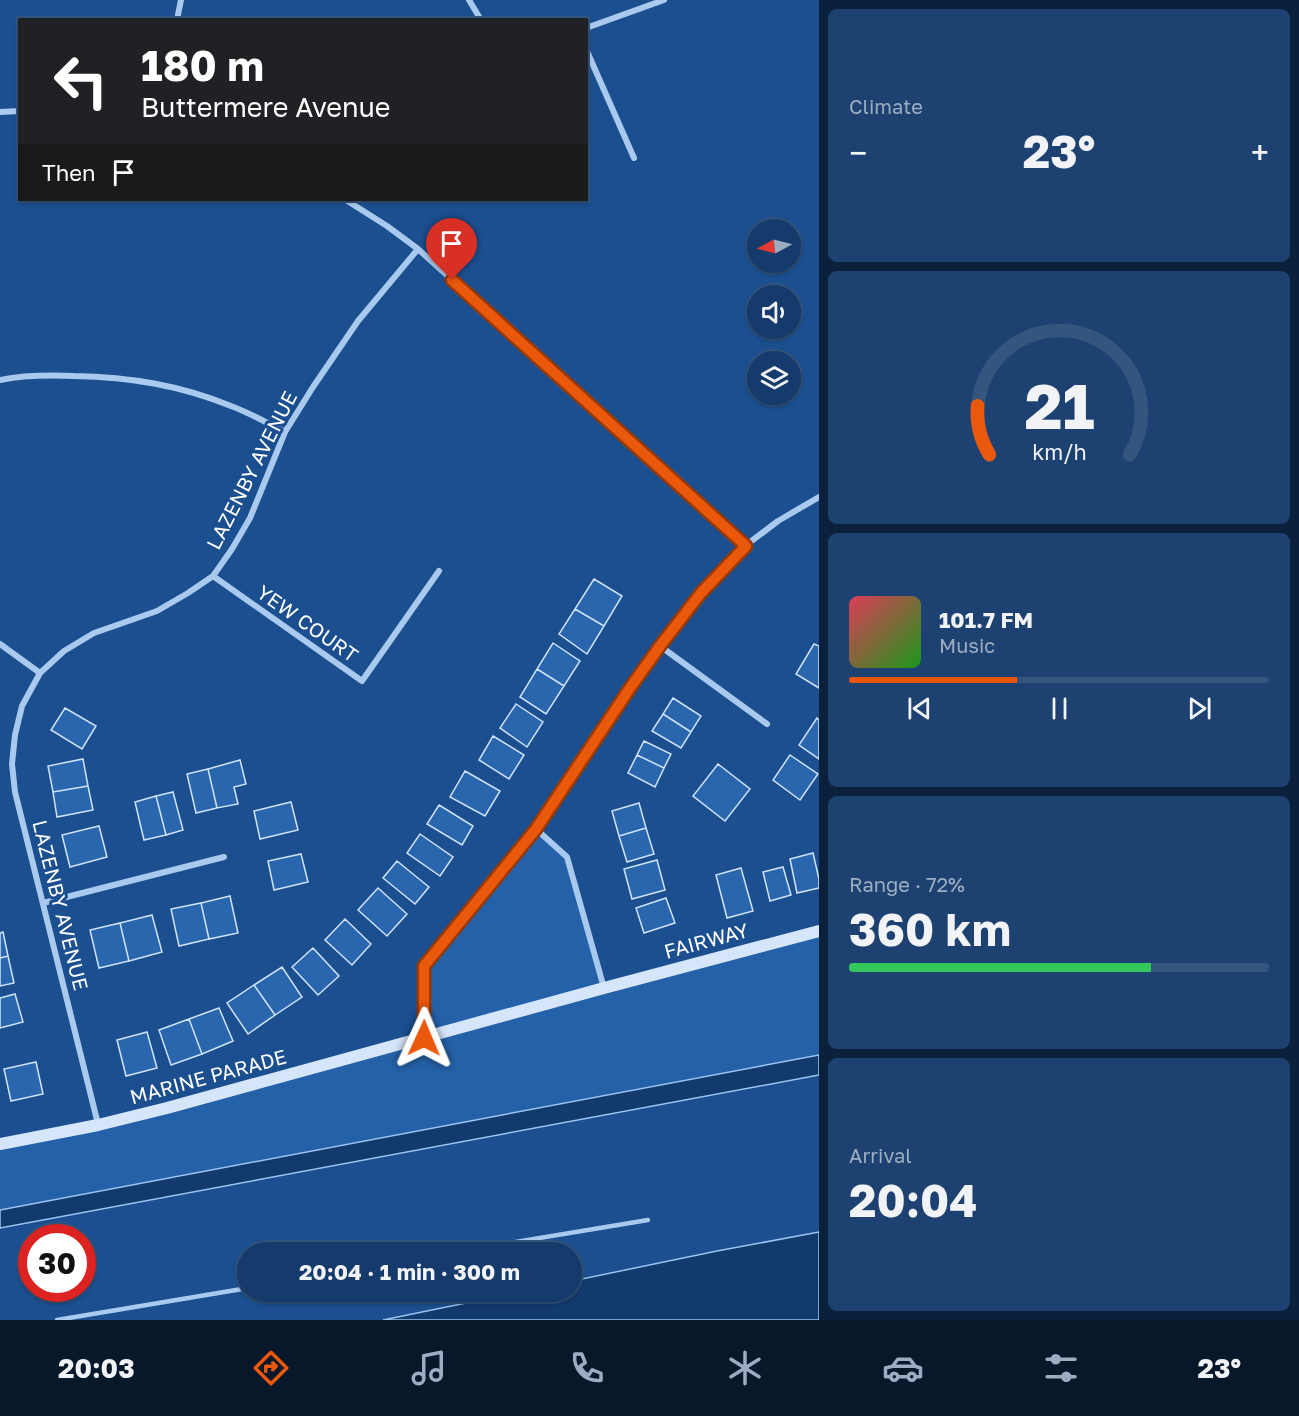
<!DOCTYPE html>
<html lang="en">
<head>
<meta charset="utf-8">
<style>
	:root { --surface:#143b6b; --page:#1d4271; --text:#f1f3f6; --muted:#9dadc1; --line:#33557e; --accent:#ea580c }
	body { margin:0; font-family:"Golos Text",sans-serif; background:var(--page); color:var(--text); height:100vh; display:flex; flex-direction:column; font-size:22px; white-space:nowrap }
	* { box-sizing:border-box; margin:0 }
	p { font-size:20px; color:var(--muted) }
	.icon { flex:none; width:33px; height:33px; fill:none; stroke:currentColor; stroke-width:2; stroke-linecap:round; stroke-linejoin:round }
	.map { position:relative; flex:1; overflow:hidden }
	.side { display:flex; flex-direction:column; gap:9px; padding:9px; background:#0b203b; width:480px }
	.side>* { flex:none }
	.hud { position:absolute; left:18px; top:18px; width:570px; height:183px; border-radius:0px; box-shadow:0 2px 4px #0004,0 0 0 2px var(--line); background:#202124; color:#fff; overflow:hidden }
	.needle { width:39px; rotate:263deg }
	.fabs { position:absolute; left:747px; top:219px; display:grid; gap:12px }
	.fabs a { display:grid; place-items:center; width:54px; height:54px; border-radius:50%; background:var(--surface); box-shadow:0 2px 4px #0004,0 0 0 2px var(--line); font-size:30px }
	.speed { position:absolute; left:18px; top:1224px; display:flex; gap:12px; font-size:30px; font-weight:700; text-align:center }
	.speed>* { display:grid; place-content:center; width:78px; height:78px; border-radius:50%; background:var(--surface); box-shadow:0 2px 4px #0004,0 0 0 2px var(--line); line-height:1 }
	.speed .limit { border:9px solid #d22; background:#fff; color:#111 }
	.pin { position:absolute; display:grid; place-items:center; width:51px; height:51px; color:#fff; margin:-62px -26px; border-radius:50% 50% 50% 0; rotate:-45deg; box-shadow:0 0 6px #0007 }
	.pin .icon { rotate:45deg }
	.me { position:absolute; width:66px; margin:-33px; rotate:1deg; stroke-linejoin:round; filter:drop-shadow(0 0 4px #0008) }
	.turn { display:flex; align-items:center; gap:21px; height:126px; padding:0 24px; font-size:27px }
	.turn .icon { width:78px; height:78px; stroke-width:2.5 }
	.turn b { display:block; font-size:42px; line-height:51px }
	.then { display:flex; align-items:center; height:57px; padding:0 24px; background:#0003; gap:12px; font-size:22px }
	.big { font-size:45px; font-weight:700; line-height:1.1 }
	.side .tile { flex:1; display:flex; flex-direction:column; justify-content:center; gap:9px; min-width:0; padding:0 21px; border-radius:9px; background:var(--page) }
	.side .dial { align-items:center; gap:0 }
	.dial svg { height:156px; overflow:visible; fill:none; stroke:var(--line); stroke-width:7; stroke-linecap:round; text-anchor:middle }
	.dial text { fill:var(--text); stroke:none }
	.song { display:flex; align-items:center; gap:18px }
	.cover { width:72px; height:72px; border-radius:9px; background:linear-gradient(135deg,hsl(350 70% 55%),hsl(120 70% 35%)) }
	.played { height:6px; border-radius:3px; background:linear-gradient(90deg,var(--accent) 40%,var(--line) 40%) }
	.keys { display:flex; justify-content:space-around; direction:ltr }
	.heat { display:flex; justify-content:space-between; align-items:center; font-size:33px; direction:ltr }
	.charge { height:9px; border-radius:4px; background:linear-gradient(90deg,#34c759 72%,var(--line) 0) }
	.trip { position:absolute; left:237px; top:1242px; width:345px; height:60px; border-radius:30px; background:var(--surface); box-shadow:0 2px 4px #0004,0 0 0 2px var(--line); font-weight:700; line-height:60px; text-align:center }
	.dock { display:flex; height:96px; justify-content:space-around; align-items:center; background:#08182b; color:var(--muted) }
	.dock .icon { width:42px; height:42px }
	.dock .current { color:var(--accent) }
	.dock b { font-size:27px; color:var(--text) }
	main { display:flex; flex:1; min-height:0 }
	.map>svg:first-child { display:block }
</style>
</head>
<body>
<main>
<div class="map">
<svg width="819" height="1320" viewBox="0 0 819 1320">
	<rect width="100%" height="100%" fill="#1b4f8f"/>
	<!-- green -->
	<path fill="#2461a8" d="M 536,829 L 567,857 L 604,988 L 819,931 L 819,1055 L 0,1211 L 0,1144 L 424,1038 L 424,966 Z"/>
	<!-- water -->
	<path fill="#123a6d" stroke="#9cc4f0" stroke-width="1.5" d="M 819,1055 L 819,1075 L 0,1228 L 0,1210 Z
		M 819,1232 L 819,1320 L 383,1320 L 520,1292 L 572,1292 L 572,1281 L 717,1251 Z"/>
	<!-- building -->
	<path fill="#2a66ad" stroke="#cfe3fa" stroke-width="1.5" d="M 594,579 L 622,596 L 604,626 L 575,609 Z
		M 575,609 L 604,626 L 587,654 L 559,634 Z
		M 553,643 L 580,661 L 564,686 L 537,669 Z
		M 814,644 L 819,646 L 819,688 L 796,674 Z
		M 537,669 L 564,686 L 546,714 L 520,697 Z
		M 673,698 L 701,716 L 691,732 L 663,714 Z
		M 516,704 L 543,722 L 527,747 L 500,728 Z
		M 65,708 L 96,726 L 82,749 L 51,730 Z
		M 663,714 L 691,732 L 681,748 L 652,731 Z
		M 817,718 L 819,720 L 819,759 L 799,745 Z
		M 493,736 L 524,755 L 509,779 L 479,760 Z
		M 644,741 L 671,754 L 664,768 L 637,755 Z
		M 637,755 L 664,768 L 655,787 L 628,773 Z
		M 790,755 L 818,774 L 800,800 L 773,780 Z
		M 83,759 L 88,786 L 53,792 L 48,766 Z
		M 240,760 L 246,784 L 234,787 L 238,804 L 217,808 L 208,769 Z
		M 718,764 L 750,789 L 725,821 L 693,796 Z
		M 208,769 L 217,808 L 196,813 L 187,774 Z
		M 465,771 L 500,791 L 485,816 L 450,797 Z
		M 88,786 L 93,810 L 57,817 L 53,792 Z
		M 173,792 L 183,830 L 166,835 L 156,796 Z
		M 156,796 L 166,835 L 144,840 L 135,802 Z
		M 291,802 L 298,830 L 260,839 L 254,811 Z
		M 639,803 L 646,828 L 619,836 L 612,811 Z
		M 439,805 L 473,826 L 462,845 L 427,824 Z
		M 99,826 L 107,857 L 70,867 L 62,835 Z
		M 646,828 L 654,854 L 627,862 L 619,836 Z
		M 420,834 L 453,857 L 440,876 L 407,853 Z
		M 813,853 L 819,879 L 819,888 L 797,893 L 790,859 Z
		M 301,854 L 308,882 L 274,890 L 268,861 Z
		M 657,860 L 665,890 L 632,899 L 624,869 Z
		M 397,861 L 429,887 L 415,904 L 383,878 Z
		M 783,867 L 791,895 L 770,901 L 763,872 Z
		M 741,868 L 753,911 L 727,918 L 716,875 Z
		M 378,888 L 407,914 L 387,936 L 358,910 Z
		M 230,896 L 238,933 L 209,939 L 201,903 Z
		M 666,898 L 675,923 L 644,933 L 636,908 Z
		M 201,903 L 209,939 L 179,946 L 171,909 Z
		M 152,915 L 162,952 L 129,961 L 120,923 Z
		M 345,919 L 371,944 L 352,965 L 325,940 Z
		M 120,923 L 129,961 L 99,968 L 90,930 Z
		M 3,932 L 8,956 L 0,958 L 0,933 Z
		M 313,948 L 339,976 L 318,995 L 292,967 Z
		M 8,956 L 14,983 L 0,986 L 0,958 Z
		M 282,967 L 302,997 L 275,1015 L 254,985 Z
		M 254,985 L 275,1015 L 248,1034 L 227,1003 Z
		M 15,994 L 23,1022 L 0,1028 L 0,998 Z
		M 219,1008 L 233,1041 L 202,1054 L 189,1019 Z
		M 189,1019 L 202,1054 L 171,1065 L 159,1030 Z
		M 147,1032 L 157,1068 L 126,1076 L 117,1040 Z
		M 36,1062 L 43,1094 L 11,1101 L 4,1069 Z"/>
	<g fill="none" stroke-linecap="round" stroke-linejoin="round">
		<!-- lane -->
		<path stroke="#a9c9ee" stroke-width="4.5" d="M 456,1252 L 648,1220
			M 57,1320 L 248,1288"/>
		<!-- street -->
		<path stroke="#a9c9ee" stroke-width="6" d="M 469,0 L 481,20
			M 177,20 L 181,0
			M 586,28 L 664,0
			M 586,49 L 634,158
			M 0,112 L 20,111
			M 346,200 L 387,226 L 418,249 L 745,546
			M 0,380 C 24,375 50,375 74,376 C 130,377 179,385 231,406 C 250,413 267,423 285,432
			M 213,576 L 362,681 L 439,571
			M 0,644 L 40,673
			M 660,646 L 767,724
			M 536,829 L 567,857 L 604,988
			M 43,903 L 224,857
			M 424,1037 L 424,966 L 536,829 L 630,688 L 660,646 L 701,593 L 745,546 L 778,521 L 819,497
			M 98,1124 L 15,792 L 12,764 L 15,735 L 22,706 L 40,673 L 64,651 L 94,633 L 157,611 L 188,593 L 213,576 L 232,549 L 250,518 L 285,432 L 313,387 L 358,321 L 418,249"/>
		<!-- secondary -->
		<path stroke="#d6e6fa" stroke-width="12" d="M 0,1144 L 98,1125 L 167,1108 L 604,988 L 819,931"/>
	</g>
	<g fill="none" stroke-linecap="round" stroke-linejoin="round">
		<!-- route casing -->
		<g stroke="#983908" stroke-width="15">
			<path id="route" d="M 424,1038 L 424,966 L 536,829 L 630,688 L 660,646 L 701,593 L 746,546 L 452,280"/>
		</g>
		<!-- route -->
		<use href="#route" stroke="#ea580c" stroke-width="10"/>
	</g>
	<g text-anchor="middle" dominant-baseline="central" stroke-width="6" stroke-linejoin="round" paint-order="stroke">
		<!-- street labels -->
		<g font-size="20" fill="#fff" stroke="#1b4f8f">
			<text transform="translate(251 470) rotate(-63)">LAZENBY AVENUE</text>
			<text transform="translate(308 623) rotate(35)">YEW COURT</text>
			<text transform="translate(61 905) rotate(76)">LAZENBY AVENUE</text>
			<text transform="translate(706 940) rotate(-15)">FAIRWAY</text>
			<text transform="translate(208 1076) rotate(-15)">MARINE PARADE</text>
		</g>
	</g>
</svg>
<div class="fabs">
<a><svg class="needle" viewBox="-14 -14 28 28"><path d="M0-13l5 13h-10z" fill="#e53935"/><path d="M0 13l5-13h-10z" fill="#9dadc1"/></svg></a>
<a><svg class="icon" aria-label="sound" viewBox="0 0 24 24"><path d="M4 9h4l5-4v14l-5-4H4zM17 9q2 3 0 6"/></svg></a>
<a><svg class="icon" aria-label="layers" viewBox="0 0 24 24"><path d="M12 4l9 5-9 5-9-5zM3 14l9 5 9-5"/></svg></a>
</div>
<div class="speed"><div class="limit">30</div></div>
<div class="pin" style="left:452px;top:280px;background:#d93025"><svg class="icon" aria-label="arrive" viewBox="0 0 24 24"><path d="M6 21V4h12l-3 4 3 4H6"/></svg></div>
<svg class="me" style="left:424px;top:1038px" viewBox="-20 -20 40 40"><path d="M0-17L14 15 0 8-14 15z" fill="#ea580c" stroke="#fff" stroke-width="4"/></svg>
<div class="trip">20:04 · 1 min · 300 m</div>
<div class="hud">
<div class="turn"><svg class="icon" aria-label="left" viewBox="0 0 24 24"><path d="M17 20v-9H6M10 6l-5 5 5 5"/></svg><div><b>180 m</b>Buttermere Avenue</div></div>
<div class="then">Then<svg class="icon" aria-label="arrive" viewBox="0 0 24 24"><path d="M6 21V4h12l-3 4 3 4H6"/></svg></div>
</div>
</div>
<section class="side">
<div class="tile"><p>Climate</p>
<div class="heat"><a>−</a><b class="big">23°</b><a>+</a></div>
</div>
<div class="tile dial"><svg viewBox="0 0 100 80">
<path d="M14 69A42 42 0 1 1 86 69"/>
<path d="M14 69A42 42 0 0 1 8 44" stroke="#ea580c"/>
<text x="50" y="56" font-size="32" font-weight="700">21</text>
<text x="50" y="72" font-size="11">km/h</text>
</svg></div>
<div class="tile">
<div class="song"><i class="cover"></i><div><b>101.7 FM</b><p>Music</p></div></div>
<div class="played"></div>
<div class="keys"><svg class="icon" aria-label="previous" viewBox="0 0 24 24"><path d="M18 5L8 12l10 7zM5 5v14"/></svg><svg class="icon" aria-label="pause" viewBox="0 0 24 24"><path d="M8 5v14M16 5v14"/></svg><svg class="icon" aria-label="next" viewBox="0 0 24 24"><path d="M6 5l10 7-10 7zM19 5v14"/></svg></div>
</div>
<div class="tile"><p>Range · 72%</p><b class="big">360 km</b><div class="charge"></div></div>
<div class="tile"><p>Arrival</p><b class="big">20:04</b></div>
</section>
</main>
<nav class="dock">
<b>20:03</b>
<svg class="icon current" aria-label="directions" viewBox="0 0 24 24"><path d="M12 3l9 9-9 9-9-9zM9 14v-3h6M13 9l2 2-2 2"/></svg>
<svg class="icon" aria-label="music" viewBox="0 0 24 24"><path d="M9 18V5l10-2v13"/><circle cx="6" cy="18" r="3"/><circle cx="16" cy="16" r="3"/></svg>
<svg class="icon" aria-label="phone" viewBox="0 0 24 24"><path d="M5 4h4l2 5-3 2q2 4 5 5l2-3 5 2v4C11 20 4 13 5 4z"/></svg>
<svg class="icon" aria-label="climate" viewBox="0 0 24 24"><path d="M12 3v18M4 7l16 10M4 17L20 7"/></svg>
<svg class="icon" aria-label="car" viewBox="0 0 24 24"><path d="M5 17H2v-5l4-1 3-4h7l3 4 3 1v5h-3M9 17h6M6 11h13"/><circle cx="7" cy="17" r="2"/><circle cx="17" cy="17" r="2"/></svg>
<svg class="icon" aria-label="filters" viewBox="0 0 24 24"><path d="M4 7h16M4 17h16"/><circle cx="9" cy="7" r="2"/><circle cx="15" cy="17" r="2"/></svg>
<b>23°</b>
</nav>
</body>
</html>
